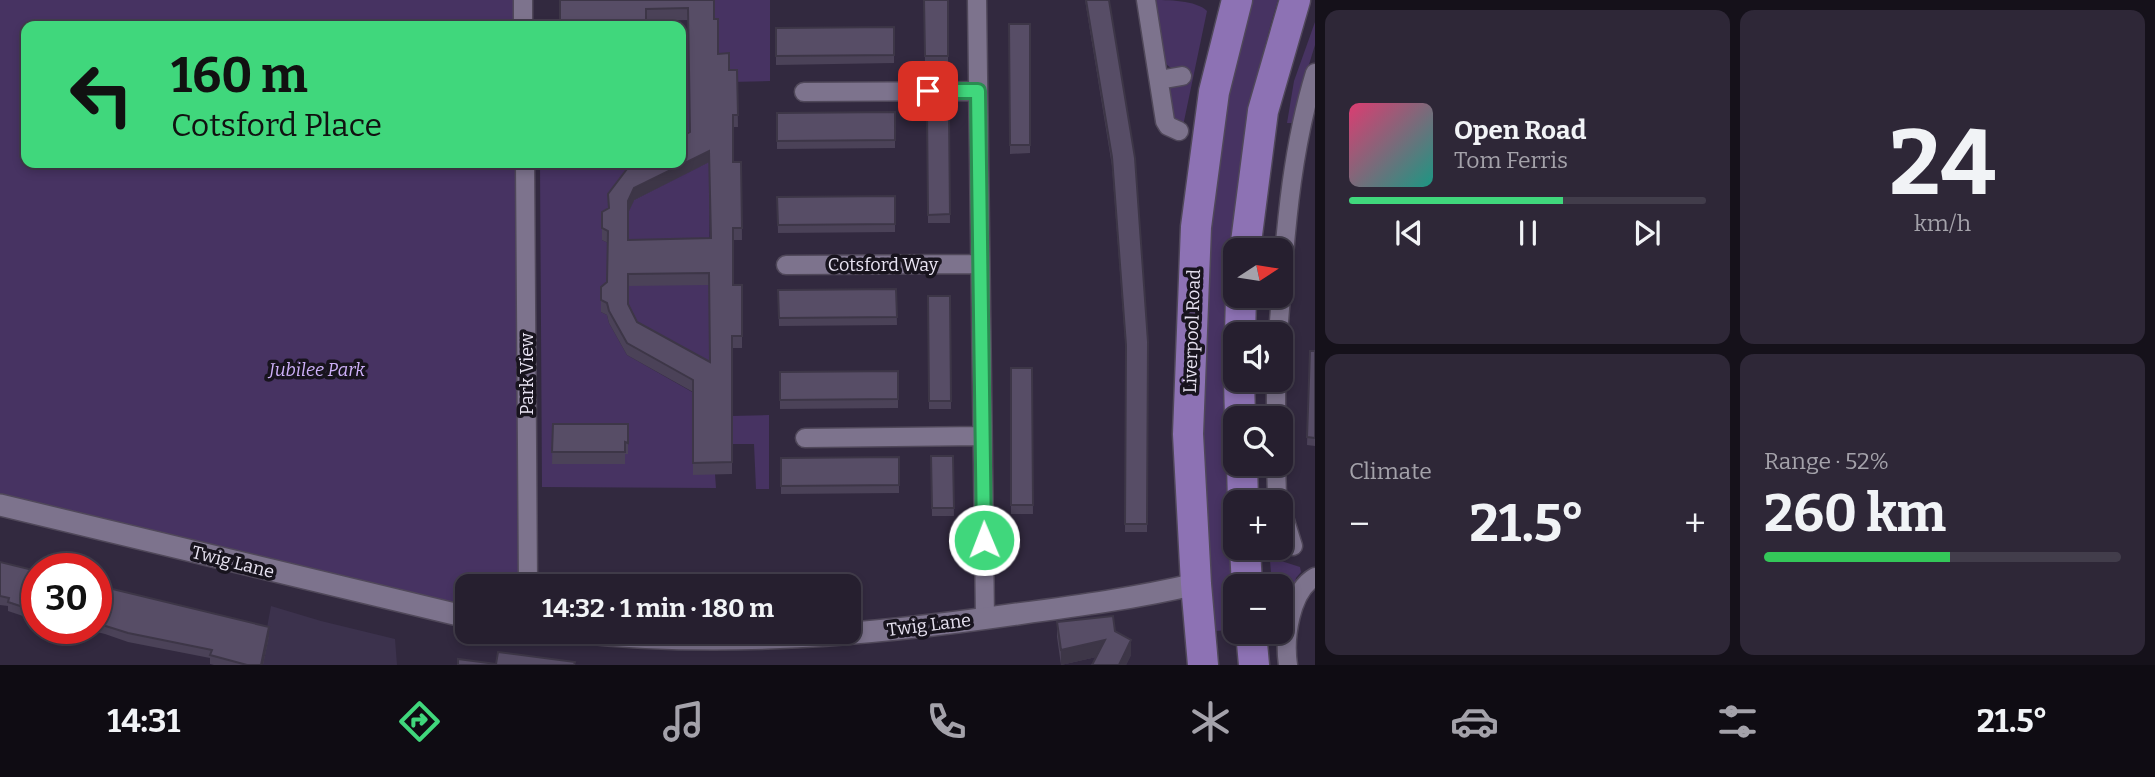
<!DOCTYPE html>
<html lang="en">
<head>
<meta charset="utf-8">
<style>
	:root { --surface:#261f2f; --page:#2e2737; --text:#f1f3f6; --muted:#a4a2aa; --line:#423d4b; --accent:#40d77c }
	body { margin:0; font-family:Bitter,serif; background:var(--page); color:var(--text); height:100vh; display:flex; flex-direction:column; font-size:26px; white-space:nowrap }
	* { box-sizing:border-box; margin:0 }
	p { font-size:23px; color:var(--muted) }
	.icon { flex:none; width:38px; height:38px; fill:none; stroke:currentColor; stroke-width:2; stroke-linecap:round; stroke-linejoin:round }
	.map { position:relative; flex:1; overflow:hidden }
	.side { display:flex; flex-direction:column; gap:10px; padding:10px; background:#15111a; width:840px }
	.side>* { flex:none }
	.banner { position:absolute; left:21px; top:21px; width:665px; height:147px; border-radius:14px; box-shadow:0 4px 10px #0003,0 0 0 2px var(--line); background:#40d77c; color:#111; overflow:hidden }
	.needle { width:46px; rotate:78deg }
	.tools { position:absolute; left:1223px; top:238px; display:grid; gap:14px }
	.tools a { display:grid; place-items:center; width:70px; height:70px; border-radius:14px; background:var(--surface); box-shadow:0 4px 10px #0003,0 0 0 2px var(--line); font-size:35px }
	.speed { position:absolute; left:21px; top:553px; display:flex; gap:14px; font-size:35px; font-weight:700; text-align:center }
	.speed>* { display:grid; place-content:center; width:91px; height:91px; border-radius:50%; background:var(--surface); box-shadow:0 4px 10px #0003,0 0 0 2px var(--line); line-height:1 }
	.speed .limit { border:10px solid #d22; background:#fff; color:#111 }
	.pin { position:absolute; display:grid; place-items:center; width:60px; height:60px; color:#fff; margin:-30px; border-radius:14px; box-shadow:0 4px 10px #0006 }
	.me { position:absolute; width:77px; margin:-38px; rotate:359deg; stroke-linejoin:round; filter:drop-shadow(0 0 5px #0008) }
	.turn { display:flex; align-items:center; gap:24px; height:147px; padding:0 35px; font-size:32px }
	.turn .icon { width:91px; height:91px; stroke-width:2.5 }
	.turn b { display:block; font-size:49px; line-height:60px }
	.big { font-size:52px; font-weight:700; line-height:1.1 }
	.side .widget { flex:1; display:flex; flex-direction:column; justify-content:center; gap:10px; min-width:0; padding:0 24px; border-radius:14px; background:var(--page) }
	.side .dial { align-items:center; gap:0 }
	.dial b { font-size:91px; line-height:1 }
	.song { display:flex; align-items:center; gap:21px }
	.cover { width:84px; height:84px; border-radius:10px; background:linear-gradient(135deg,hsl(340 70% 55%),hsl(170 70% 35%)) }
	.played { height:7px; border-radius:4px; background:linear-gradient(90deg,var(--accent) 60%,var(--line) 60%) }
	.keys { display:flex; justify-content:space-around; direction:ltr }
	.heat { display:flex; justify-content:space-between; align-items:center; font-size:38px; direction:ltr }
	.charge { height:10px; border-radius:5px; background:linear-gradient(90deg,#34c759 52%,var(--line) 0) }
	.side .tiles { flex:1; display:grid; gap:10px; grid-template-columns:repeat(2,1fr) }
	.trip { position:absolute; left:455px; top:574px; width:406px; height:70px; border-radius:14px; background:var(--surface); box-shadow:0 4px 10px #0003,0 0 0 2px var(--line); font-weight:700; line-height:70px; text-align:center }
	.tab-bar { display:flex; height:112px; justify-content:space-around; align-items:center; background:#0f0c13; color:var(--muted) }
	.tab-bar .icon { width:49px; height:49px }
	.tab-bar .active { color:var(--accent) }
	.tab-bar b { font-size:32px; color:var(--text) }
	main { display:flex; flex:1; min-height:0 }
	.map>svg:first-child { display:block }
</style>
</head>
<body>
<main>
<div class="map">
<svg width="1315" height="665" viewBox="0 0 1315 665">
	<rect width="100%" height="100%" fill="#32293f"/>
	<!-- built -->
	<path fill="#3c324d" d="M 271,606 L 321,621 L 395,639 L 397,665 L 260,665 Z"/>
	<!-- green -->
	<path fill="#473362" d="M 0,0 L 523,0 L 523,26 L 26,26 L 26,163 L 525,163 L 528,586 L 467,586 L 467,615 L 0,510 Z
		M 714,0 L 770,0 L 770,81 L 729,82 L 718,66 L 714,31 Z
		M 1151,0 C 1168,0 1196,0 1207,11 L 1183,126 L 1173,120 L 1168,92 L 1170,87 L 1188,80 L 1186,67 L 1171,68 L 1162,61 Z
		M 1251,0 L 1278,0 C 1256,69 1246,137 1239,209 C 1236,240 1231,272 1230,304 C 1226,398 1232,493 1238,586 L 1236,586 L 1235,630 L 1213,631 L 1203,499 L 1203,296 L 1229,77 Z
		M 1315,22 L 1315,45 L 1303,84 L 1295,123 L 1287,123 L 1294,81 Z
		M 681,58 L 689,58 L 689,124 L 707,124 L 681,149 Z
		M 709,162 C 710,233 709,303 710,374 L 628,316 L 628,213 L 634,200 Z
		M 540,163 L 657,163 L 609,220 L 602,240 L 608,243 L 607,294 L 601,312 L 607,315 L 609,323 L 627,355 L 701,397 L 693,474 L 715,474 L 716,488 L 542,487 Z
		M 769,415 L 769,489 L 756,489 L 754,444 L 732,444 L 731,416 Z
		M 1275,559 L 1300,567 L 1301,572 L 1296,578 L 1280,644 L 1277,644 L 1276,632 L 1281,632 L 1281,586 L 1272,586 L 1270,560 Z"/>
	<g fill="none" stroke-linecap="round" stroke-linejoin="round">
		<!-- minor casing -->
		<g stroke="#50485a" stroke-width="21">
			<path id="minor" d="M 523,0 L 523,26
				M 977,0 L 985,619
				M 1146,0 L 1165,121 L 1168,126 L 1179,131
				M 1159,80 L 1182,76
				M 804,92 L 978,91
				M 525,163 L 528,586
				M 786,265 L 980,264
				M 1281,295 C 1286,221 1293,145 1315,73
				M 1278,334 L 1281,296
				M 1276,418 L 1276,380
				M 805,438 L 982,436
				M 1276,464 L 1277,496 L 1279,502
				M 1281,508 L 1293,546
				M 1288,665 C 1284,639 1290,591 1315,577"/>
		</g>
		<!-- tertiary casing -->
		<g stroke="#50485a" stroke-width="24">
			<path id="tertiary" d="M 0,505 L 467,617
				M 577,632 C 723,648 872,635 1017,614 C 1077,606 1137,598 1196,584"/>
		</g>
		<!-- trunk casing -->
		<g stroke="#50485a" stroke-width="33">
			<path id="trunk" d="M 1245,250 L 1263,111 L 1295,0
				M 1240,334 L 1241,296
				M 1239,380 L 1240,418
				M 1242,464 L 1243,502
				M 1245,548 L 1247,586
				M 1251,632 L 1254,665
				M 1203,665 L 1196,584 L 1188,434 L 1196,227 L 1214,92 L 1237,0"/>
		</g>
		<!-- minor -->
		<use href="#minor" stroke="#7d738d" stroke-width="18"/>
		<!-- tertiary -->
		<use href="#tertiary" stroke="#7d738d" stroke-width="21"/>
		<!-- trunk -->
		<use href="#trunk" stroke="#8d72b4" stroke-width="30"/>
	</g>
	<!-- wall -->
	<path fill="#4b4258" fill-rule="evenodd" d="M 560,0 L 714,0 L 714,19 L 718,54 L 729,70 L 737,70 L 738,127 L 733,127 L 733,162 L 741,162 L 742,240 L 733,240 L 733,285 L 742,285 L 742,348 L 732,348 L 732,474 L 693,475 L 693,392 L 627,355 L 609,323 L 607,315 L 601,312 L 601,287 L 607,282 L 608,243 L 602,240 L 602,212 L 608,208 L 690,132 L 688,20 L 646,21 ZM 709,162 L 710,238 L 628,240 L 628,213 L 634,200 ZM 709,285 L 710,362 L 637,322 L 628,304 L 628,286 Z
		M 924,0 L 948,0 L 948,64 L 925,64 Z
		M 1085,0 L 1109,0 L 1148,342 L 1147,532 L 1125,532 L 1126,353 L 1112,166 Z
		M 1009,24 L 1030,24 L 1030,153 L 1010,154 Z
		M 894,27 L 894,63 L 776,65 L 776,28 Z
		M 927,111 L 949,111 L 950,223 L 928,223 Z
		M 895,112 L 895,148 L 777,149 L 777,113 Z
		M 895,196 L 895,232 L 778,233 L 777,197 Z
		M 896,289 L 897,325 L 779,326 L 778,290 Z
		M 928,296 L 950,296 L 951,409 L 929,409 Z
		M 1310,351 L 1315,351 L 1315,446 L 1307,445 Z
		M 1011,368 L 1032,368 L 1033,514 L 1011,514 Z
		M 898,371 L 898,408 L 780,409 L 780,372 Z
		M 553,424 L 628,424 L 628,454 L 625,454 L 625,464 L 552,464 Z
		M 931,456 L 953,456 L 954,516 L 932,516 Z
		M 899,457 L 899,493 L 781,494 L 781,458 Z
		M 0,562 L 37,571 L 37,618 L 23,616 L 8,611 L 8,606 L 0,605 Z
		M 96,585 L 269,636 L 263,665 L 214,665 L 210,664 L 210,658 L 128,642 L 105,634 L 81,628 L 96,628 Z
		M 1057,622 L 1115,631 L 1131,655 L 1126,665 L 1092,665 L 1096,657 L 1061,665 L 1057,637 Z"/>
	<!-- shaded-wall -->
	<path fill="#3d3647" d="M 709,151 L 709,162 L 634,200 L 628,213 L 628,201 L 634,188 Z
		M 269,627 L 269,636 L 263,665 L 261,665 Z
		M 1105,640 L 1105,655 L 1061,665 L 1061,650 Z
		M 1131,640 L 1131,655 L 1126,665 L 1119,665 Z"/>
	<!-- building -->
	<path fill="#574d66" stroke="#3d3647" stroke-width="2" fill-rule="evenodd" d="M 560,0 L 714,0 L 714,19 L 718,19 L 718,54 L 729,53 L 729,70 L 737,70 L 738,115 L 733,115 L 733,162 L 741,162 L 742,228 L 733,228 L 733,285 L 742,285 L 742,336 L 732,336 L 732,462 L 693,463 L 693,380 L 627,343 L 609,311 L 607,303 L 601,300 L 601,287 L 607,282 L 608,231 L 602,228 L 602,212 L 609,208 L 608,194 L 627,169 L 637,163 L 681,163 L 681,137 L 690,132 L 688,8 L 646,9 L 646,26 L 560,26 ZM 709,151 L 711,238 L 628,240 L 628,201 L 634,188 ZM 709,273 L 710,362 L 637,322 L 628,304 L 628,274 Z
		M 924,0 L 948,0 L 948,56 L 925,56 Z
		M 1086,0 L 1109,0 L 1135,158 L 1148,342 L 1147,524 L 1125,524 L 1126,345 L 1112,157 Z
		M 1009,24 L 1030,24 L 1030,145 L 1010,145 Z
		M 894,27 L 894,55 L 776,56 L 776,28 Z
		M 927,111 L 949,111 L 950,214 L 928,215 Z
		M 895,112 L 895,140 L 777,141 L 777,113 Z
		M 895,196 L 895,224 L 778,225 L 777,197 Z
		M 896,289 L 897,317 L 779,318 L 778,290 Z
		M 928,296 L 950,296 L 951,401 L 929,401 Z
		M 1310,351 L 1315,351 L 1315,438 L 1307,437 Z
		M 1011,368 L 1032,368 L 1033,505 L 1011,505 Z
		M 898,371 L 898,399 L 780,400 L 780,372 Z
		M 553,424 L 628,424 L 628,443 L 625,442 L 625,452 L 552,452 Z
		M 931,456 L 953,456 L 954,508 L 932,508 Z
		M 899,457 L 899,485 L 781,486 L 781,458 Z
		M 0,562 L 37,571 L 37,609 L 23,607 L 8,602 L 9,598 L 0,596 Z
		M 96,585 L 269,627 L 261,665 L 247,665 L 210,655 L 212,650 L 128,633 L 96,623 Z
		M 1113,616 L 1115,631 L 1131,640 L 1119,665 L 1092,665 L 1105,640 L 1061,650 L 1057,622 Z
		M 498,652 L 575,662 L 574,665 L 458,665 L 458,659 L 496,664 Z"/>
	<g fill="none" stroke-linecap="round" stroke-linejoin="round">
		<!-- route casing -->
		<g stroke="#2a8c51" stroke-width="18">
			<path id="route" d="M 928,91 L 978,91 L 984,540"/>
		</g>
		<!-- route -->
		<use href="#route" stroke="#40d77c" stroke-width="12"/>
	</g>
	<g text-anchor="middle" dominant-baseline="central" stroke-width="7" stroke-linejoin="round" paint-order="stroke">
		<!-- street labels -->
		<g font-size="18" fill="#e8e3f2" stroke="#18141e">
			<text x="883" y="265">Cotsford Way</text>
			<text transform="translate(1192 331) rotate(-88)">Liverpool Road</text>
			<text transform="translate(527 374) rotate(-90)">Park View</text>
			<text transform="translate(233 562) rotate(14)">Twig Lane</text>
			<text transform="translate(929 625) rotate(-7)">Twig Lane</text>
		</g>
		<!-- park labels -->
		<g font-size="18" font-style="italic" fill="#ceb1f9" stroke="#18141e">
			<text x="317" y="370">Jubilee Park</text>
		</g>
	</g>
</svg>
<div class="tools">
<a><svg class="needle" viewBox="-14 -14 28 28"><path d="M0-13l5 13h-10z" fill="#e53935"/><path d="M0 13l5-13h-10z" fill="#a4a2aa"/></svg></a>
<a><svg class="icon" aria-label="sound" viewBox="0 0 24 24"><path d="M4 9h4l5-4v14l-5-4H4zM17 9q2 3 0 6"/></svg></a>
<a><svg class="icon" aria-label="search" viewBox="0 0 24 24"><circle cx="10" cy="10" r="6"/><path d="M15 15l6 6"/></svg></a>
<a>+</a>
<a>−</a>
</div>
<div class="speed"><div class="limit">30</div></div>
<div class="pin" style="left:928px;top:91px;background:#d93025"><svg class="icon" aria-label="arrive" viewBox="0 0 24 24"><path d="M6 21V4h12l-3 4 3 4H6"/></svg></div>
<svg class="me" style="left:984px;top:540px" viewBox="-20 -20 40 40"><circle r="17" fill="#40d77c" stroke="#fff" stroke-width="3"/><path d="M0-11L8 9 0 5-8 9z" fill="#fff"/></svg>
<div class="trip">14:32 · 1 min · 180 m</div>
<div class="banner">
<div class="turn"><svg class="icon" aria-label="left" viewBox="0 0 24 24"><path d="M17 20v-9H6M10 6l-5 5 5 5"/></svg><div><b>160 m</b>Cotsford Place</div></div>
</div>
</div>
<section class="side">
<div class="tiles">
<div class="widget">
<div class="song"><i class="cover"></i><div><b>Open Road</b><p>Tom Ferris</p></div></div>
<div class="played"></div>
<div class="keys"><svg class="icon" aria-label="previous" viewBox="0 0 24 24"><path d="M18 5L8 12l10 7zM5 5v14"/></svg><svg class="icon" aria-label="pause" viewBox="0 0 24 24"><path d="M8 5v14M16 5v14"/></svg><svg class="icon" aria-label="next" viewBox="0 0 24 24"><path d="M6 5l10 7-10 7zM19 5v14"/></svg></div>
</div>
<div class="widget dial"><b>24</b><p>km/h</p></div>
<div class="widget"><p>Climate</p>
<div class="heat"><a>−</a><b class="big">21.5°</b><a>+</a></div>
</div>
<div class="widget"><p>Range · 52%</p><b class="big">260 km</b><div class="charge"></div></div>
</div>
</section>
</main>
<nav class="tab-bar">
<b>14:31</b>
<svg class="icon active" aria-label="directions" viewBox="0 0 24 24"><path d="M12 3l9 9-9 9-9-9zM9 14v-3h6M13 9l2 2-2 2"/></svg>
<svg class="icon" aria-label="music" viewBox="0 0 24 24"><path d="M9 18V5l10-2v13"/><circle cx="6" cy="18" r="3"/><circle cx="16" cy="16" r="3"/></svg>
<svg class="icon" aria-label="phone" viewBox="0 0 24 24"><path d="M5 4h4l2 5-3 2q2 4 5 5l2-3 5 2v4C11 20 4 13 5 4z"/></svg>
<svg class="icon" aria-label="climate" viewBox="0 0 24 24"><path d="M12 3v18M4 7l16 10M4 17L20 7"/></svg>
<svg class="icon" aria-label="car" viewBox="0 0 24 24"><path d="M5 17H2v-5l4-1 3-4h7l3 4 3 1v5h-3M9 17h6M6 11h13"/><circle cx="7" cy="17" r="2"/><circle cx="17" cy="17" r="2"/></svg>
<svg class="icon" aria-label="filters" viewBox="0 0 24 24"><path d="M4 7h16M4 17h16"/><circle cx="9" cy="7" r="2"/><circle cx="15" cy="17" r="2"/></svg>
<b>21.5°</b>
</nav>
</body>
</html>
